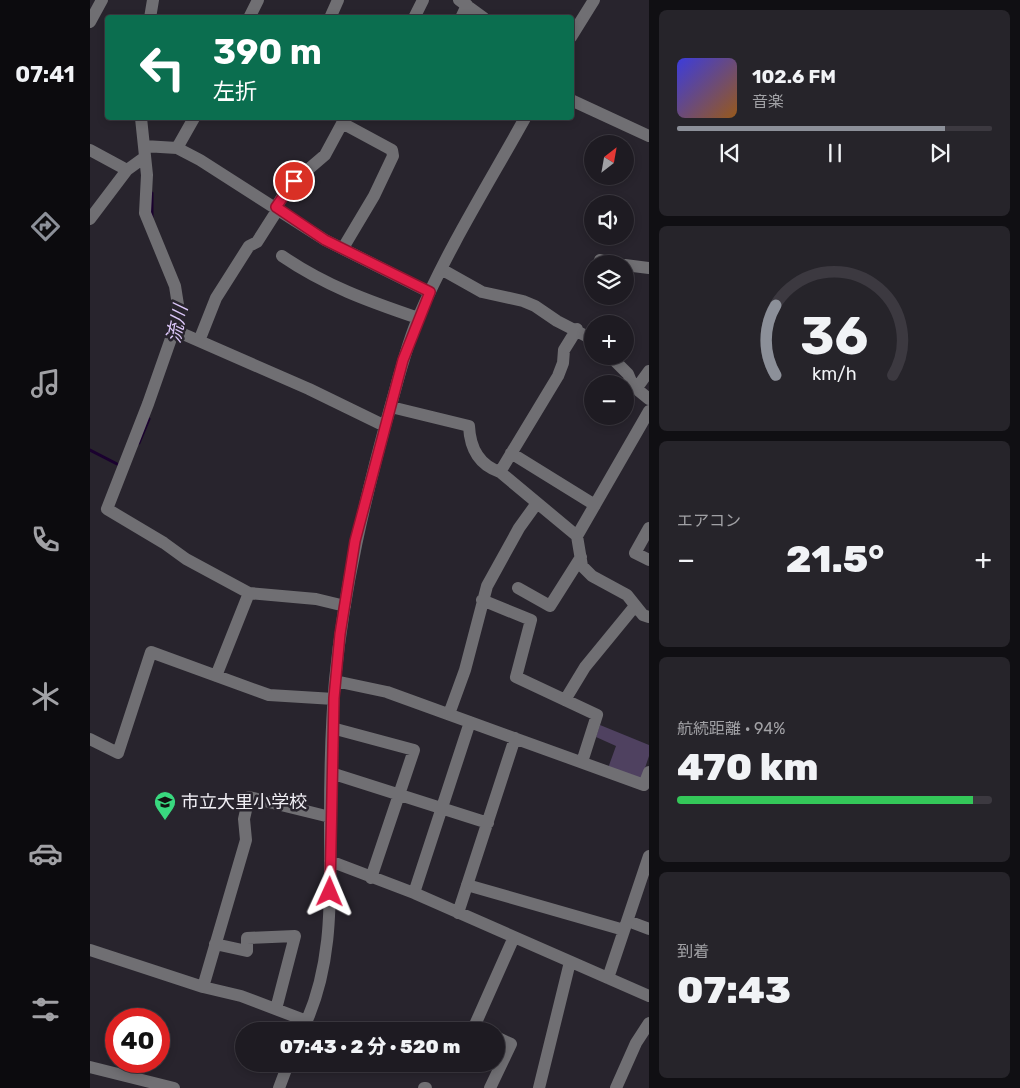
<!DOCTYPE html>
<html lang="ja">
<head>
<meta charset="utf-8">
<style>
	:root { --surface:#1e1b22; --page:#26242a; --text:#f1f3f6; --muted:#a1a1a5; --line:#3c3940; --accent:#8c9099 }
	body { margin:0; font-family:Rubik,"Noto Sans JP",sans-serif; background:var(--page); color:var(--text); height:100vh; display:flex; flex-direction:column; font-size:19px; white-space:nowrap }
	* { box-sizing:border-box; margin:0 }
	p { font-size:16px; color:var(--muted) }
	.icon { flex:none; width:28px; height:28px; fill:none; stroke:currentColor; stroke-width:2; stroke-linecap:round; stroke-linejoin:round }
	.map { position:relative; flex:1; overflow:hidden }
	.details { display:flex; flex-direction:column; gap:10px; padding:10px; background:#100f13; width:371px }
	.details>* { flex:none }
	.top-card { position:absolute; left:15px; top:15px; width:469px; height:105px; border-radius:5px; box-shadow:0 2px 8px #0003,0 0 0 1px var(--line); background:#0b6e4f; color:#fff; overflow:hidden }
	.needle { width:32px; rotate:31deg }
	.tools { position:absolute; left:494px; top:135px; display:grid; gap:10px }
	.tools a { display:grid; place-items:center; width:50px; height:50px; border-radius:50%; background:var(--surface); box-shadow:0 2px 8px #0003,0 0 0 1px var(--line); font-size:25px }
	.speed { position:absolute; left:15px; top:1008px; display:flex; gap:10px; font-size:25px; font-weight:700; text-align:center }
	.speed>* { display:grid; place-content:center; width:65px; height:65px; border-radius:50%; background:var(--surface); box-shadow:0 2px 8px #0003,0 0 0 1px var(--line); line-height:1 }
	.speed .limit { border:8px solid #d22; background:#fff; color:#111 }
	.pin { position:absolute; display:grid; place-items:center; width:42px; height:42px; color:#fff; margin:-21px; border:2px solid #fff; border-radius:50%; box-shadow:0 1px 5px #0007 }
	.me { position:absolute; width:55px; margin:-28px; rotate:1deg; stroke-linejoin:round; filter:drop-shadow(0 0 4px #0008) }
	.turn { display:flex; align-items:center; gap:18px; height:105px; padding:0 25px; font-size:22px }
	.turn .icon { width:65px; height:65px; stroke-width:2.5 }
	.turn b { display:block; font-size:35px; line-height:42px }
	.big { font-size:38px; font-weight:800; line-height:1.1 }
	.details .card { flex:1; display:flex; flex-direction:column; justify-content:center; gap:8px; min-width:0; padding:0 18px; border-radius:8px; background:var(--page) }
	.details .dial { align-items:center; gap:0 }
	.dial svg { height:130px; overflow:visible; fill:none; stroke:var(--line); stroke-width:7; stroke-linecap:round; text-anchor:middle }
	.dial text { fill:var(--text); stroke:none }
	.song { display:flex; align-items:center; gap:15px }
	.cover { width:60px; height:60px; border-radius:8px; background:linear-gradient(135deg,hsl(240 70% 55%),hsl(30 70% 35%)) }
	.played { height:5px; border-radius:2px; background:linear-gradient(90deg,var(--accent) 85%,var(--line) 85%) }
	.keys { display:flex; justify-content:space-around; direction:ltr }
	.heat { display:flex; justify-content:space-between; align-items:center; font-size:28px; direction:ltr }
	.charge { height:8px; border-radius:4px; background:linear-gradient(90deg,#34c759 94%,var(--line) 0) }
	.trip { position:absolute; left:145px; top:1022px; width:270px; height:50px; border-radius:25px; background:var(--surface); box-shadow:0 2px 8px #0003,0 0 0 1px var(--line); font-weight:800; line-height:50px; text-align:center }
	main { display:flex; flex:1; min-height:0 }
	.menu { display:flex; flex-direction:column; width:90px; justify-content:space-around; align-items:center; background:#0c0b0e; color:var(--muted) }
	.menu .icon { width:35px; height:35px }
	.menu .current { color:var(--accent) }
	.menu b { font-size:22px; color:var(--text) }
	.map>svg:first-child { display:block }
</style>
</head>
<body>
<main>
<nav class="menu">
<b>07:41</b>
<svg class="icon current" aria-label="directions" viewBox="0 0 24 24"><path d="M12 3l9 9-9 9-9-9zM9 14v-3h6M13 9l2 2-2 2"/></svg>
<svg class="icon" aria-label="music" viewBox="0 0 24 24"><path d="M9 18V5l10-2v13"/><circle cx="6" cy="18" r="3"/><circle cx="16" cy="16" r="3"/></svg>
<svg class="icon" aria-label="phone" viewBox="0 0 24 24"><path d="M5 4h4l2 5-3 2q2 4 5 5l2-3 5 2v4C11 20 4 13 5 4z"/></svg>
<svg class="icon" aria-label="climate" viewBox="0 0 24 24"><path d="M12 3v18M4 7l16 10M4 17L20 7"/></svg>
<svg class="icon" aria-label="car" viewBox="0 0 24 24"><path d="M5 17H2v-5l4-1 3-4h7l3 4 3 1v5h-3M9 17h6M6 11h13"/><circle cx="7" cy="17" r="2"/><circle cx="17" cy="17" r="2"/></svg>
<svg class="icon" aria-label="filters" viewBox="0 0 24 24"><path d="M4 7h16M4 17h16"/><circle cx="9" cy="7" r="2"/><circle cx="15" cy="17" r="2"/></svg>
</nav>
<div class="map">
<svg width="559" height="1088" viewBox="0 0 559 1088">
	<rect width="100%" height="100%" fill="#28242d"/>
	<!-- green -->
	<path fill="#4f4160" d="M 510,725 L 559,745 L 559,756 L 550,783 L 517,771 L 526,746 L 506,737 Z"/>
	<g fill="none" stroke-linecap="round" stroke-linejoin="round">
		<!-- stream -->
		<path stroke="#1a012f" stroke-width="3" d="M 62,193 L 62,217
			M 49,443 L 59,419
			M 0,450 L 31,466"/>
		<!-- minor -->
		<path stroke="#706f73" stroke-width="12" d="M 369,0 L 394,18
			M 60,18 L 63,0
			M 159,18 L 168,0
			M 240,18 L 248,0
			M 324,18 L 333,0
			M 371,18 L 377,5
			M 0,22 L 12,0
			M 481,37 L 504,0
			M 481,100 L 559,136
			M 51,118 L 57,175 L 55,213 L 85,286 L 88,305 L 84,330 L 58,404 L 17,509 L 74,543 L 96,559 L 159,593 L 226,599 L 255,606
			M 252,123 L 302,150 L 303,156 L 284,196 L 253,248
			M 54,146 L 87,148 L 110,160 L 235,240 L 339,292
			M 87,148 L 104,118
			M 0,150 L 37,170
			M 186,207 L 200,185 L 235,155 L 255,118
			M 0,219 L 37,170 L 55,157
			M 192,256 C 236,286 278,301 328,318
			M 510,260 L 528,264
			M 535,265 L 559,268
			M 351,269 L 392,292 L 433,301 L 445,306 L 467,321 L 502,339
			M 84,330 L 219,389 L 295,426
			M 109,341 L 126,298 L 159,246 L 167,242 L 188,209
			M 520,356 L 538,374 L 543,386 L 559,399
			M 546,389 L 559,371
			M 301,407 L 379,426 C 380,448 389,465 410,472 L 487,536
			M 559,411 L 487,536 L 492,566 L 502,576 L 537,595 L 553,615 L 559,617
			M 421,453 L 505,505
			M 410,472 L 468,376 L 473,363 L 474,350 L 487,329
			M 559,528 L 545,553 L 559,560
			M 428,588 L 460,606 L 491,557
			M 392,600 L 441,620 L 426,677 L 507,715 L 492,762
			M 126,676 L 159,593
			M 245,681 L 297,692 L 554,785 L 559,772
			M 475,700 L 495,667 L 545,606
			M 359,714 L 375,670 L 397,586 L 429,528 L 447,503
			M 242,728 L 324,750 L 281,878
			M 0,739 L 28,753 L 61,652 L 179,695 L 244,699
			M 241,773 L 398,823
			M 240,861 L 324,893 L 559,996
			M 377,885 L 534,930
			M 324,893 L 380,722
			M 368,913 L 425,738
			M 538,921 L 559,929
			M 125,944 L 157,951 L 157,938 L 205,936 L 186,1009
			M 0,950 L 113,987 L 151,996 L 217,1021
			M 518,978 L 559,856
			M 113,987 L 156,840 L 154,819 L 159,797 L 240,817
			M 212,1031 C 245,965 240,892 240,820 C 240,773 241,727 245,680 C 254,587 275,498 300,408 C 309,377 316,346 329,316 C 358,248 399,183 435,118
			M 394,1031 L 384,1027 L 424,937
			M 0,1067 L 84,1088
			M 189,1088 L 198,1064
			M 334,1088 L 336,1088
			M 400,1088 L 421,1044 L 406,1037
			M 449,1088 L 480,962
			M 526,1088 L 546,1043 L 559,1023"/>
	</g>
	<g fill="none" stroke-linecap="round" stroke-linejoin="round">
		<!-- route casing -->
		<g stroke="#92132f" stroke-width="12">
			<path id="route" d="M 204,181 L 186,207 L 235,240 L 340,292 L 313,360 L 265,541 L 250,634 L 244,698 L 240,892"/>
		</g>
		<!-- route -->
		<use href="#route" stroke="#e11d48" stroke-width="9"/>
	</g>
	<!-- icons -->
	<defs>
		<g id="school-pin" transform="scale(1.125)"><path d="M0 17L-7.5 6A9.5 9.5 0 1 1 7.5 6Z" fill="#39d87f" stroke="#28242d"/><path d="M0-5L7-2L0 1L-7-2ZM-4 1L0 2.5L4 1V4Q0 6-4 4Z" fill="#111"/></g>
	</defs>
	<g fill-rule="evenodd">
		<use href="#school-pin" x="75" y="802"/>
	</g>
	<g text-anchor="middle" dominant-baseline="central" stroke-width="5" stroke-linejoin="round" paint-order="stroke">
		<!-- poi labels -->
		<g font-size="18" fill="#f1eff5" stroke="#28242d" text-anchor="start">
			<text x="91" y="802">市立大里小学校</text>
		</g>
		<!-- water labels -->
		<g font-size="19" font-style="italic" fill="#dbc6f8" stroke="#28242d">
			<text transform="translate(87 324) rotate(-78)">流川</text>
		</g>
	</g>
</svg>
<div class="tools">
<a><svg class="needle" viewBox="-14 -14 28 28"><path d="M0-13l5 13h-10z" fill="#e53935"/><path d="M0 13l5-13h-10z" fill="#a1a1a5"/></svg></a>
<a><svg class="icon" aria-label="sound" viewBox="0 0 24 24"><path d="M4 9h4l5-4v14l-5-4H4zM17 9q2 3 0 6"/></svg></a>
<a><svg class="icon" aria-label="layers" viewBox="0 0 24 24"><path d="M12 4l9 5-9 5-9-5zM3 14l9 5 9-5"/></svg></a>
<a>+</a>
<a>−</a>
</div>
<div class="speed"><div class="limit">40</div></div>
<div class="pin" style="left:204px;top:181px;background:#d93025"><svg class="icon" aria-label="arrive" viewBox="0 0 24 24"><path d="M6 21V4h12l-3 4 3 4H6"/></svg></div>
<svg class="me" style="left:240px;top:892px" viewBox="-20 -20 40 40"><path d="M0-17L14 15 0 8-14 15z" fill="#e11d48" stroke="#fff" stroke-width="4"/></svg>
<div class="trip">07:43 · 2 分 · 520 m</div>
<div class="top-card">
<div class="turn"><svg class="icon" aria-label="left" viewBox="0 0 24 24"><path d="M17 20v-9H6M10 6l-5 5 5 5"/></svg><div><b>390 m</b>左折</div></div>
</div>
</div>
<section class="details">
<div class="card">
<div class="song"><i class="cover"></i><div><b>102.6 FM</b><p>音楽</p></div></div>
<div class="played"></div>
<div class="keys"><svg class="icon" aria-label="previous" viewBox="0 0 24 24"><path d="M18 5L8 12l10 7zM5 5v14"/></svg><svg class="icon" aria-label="pause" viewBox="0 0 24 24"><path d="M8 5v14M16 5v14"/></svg><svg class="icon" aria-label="next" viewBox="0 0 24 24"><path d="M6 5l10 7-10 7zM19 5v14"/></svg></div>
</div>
<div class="card dial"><svg viewBox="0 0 100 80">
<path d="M14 69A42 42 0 1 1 86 69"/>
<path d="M14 69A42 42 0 0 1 14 26" stroke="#8c9099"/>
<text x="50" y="56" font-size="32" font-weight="700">36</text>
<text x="50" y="72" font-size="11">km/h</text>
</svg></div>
<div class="card"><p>エアコン</p>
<div class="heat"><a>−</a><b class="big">21.5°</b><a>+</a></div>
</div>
<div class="card"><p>航続距離 · 94%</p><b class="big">470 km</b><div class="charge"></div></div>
<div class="card"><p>到着</p><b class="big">07:43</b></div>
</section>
</main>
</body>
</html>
